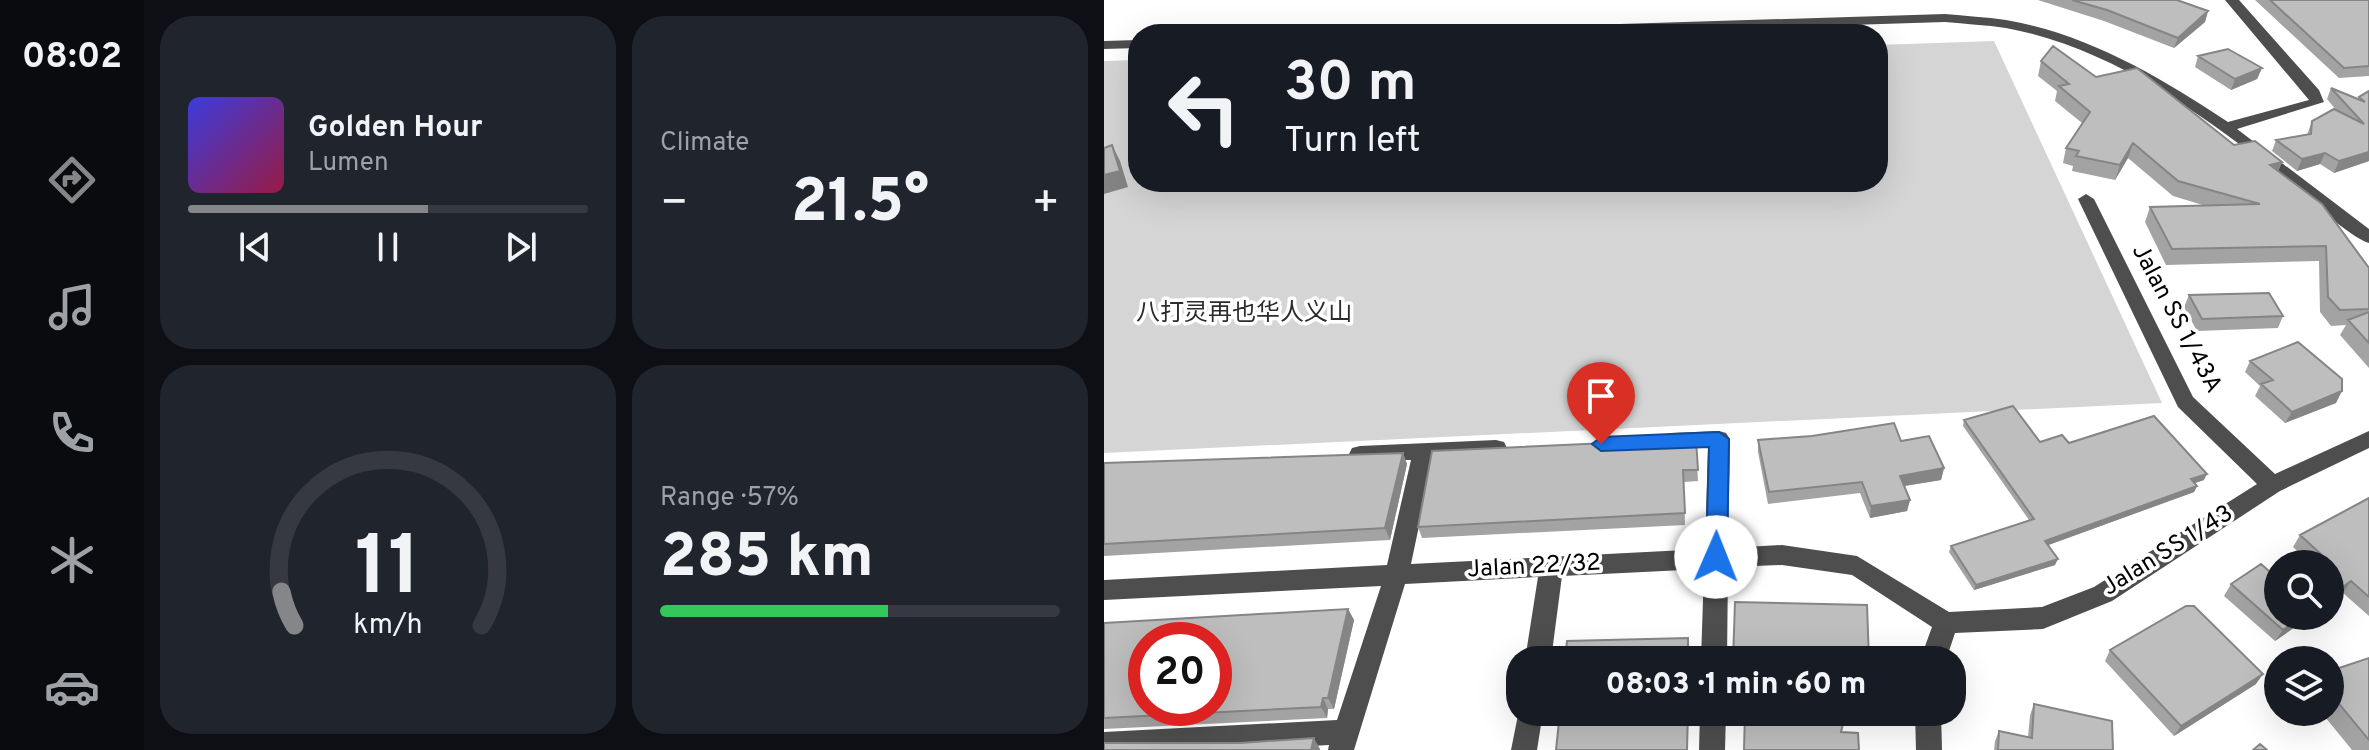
<!DOCTYPE html>
<html lang="en">
<head>
<meta charset="utf-8">
<style>
	:root { --surface:#171b24; --page:#20242c; --text:#f1f3f6; --muted:#9ea1a6; --line:#363941; --accent:#858687 }
	body { margin:0; font-family:Overpass,"Noto Sans SC",sans-serif; background:var(--page); color:var(--text); height:100vh; display:flex; flex-direction:column; font-size:30px; white-space:nowrap }
	* { box-sizing:border-box; margin:0 }
	p { font-size:26px; color:var(--muted) }
	.icon { flex:none; width:44px; height:44px; fill:none; stroke:currentColor; stroke-width:2; stroke-linecap:round; stroke-linejoin:round }
	.map { position:relative; flex:1; overflow:hidden }
	.side { display:flex; flex-direction:column; gap:16px; padding:16px; background:#0d0f14; width:960px }
	.side>* { flex:none }
	.top-card { position:absolute; left:24px; top:24px; width:760px; height:168px; border-radius:32px; box-shadow:0 8px 32px #0002; background:#171b24; color:var(--text); overflow:hidden }
	.tools { position:absolute; left:1160px; top:550px; display:grid; gap:16px }
	.tools a { display:grid; place-items:center; width:80px; height:80px; border-radius:50%; background:var(--surface); box-shadow:0 8px 32px #0002; font-size:40px }
	.speed { position:absolute; left:24px; top:622px; display:flex; gap:16px; font-size:40px; font-weight:700; text-align:center }
	.speed>* { display:grid; place-content:center; width:104px; height:104px; border-radius:50%; background:var(--surface); box-shadow:0 8px 32px #0002; line-height:1 }
	.speed .limit { border:12px solid #d22; background:#fff; color:#111 }
	.pin { position:absolute; display:grid; place-items:center; width:68px; height:68px; color:#fff; margin:-82px -34px; border-radius:50% 50% 50% 0; rotate:-45deg; box-shadow:0 0 8px #0007 }
	.pin .icon { rotate:45deg }
	.me { position:absolute; width:88px; margin:-44px; rotate:1deg; stroke-linejoin:round; filter:drop-shadow(0 0 6px #0008) }
	.turn { display:flex; align-items:center; gap:28px; height:168px; padding:0 24px; font-size:36px }
	.turn .icon { width:104px; height:104px; stroke-width:2.5 }
	.turn b { display:block; font-size:56px; line-height:68px }
	.big { font-size:60px; font-weight:800; line-height:1.1 }
	.side .tile { flex:1; display:flex; flex-direction:column; justify-content:center; gap:12px; min-width:0; padding:0 28px; border-radius:32px; background:var(--page) }
	.side .dial { align-items:center; gap:0 }
	.dial svg { height:208px; overflow:visible; fill:none; stroke:var(--line); stroke-width:7; stroke-linecap:round; text-anchor:middle }
	.dial text { fill:var(--text); stroke:none }
	.song { display:flex; align-items:center; gap:24px }
	.cover { width:96px; height:96px; border-radius:12px; background:linear-gradient(135deg,hsl(240 70% 55%),hsl(340 70% 35%)) }
	.played { height:8px; border-radius:4px; background:linear-gradient(90deg,var(--accent) 60%,var(--line) 60%) }
	.keys { display:flex; justify-content:space-around; direction:ltr }
	.heat { display:flex; justify-content:space-between; align-items:center; font-size:44px; direction:ltr }
	.charge { height:12px; border-radius:6px; background:linear-gradient(90deg,#34c759 57%,var(--line) 0) }
	.side .tiles { flex:1; display:grid; gap:16px; grid-template-columns:repeat(2,1fr) }
	.trip { position:absolute; left:402px; top:646px; width:460px; height:80px; border-radius:32px; background:var(--surface); box-shadow:0 8px 32px #0002; font-weight:800; line-height:80px; text-align:center }
	main { display:flex; flex:1; min-height:0 }
	.dock { display:flex; flex-direction:column; width:144px; justify-content:space-around; align-items:center; background:#090b0e; color:var(--muted) }
	.dock .icon { width:56px; height:56px }
	.dock .on { color:var(--accent) }
	.dock b { font-size:36px; color:var(--text) }
	.map>svg:first-child { display:block }
</style>
</head>
<body>
<main>
<nav class="dock">
<b>08:02</b>
<svg class="icon on" aria-label="directions" viewBox="0 0 24 24"><path d="M12 3l9 9-9 9-9-9zM9 14v-3h6M13 9l2 2-2 2"/></svg>
<svg class="icon" aria-label="music" viewBox="0 0 24 24"><path d="M9 18V5l10-2v13"/><circle cx="6" cy="18" r="3"/><circle cx="16" cy="16" r="3"/></svg>
<svg class="icon" aria-label="phone" viewBox="0 0 24 24"><path d="M5 4h4l2 5-3 2q2 4 5 5l2-3 5 2v4C11 20 4 13 5 4z"/></svg>
<svg class="icon" aria-label="climate" viewBox="0 0 24 24"><path d="M12 3v18M4 7l16 10M4 17L20 7"/></svg>
<svg class="icon" aria-label="car" viewBox="0 0 24 24"><path d="M5 17H2v-5l4-1 3-4h7l3 4 3 1v5h-3M9 17h6M6 11h13"/><circle cx="7" cy="17" r="2"/><circle cx="17" cy="17" r="2"/></svg>
</nav>
<section class="side">
<div class="tiles">
<div class="tile">
<div class="song"><i class="cover"></i><div><b>Golden Hour</b><p>Lumen</p></div></div>
<div class="played"></div>
<div class="keys"><svg class="icon" aria-label="previous" viewBox="0 0 24 24"><path d="M18 5L8 12l10 7zM5 5v14"/></svg><svg class="icon" aria-label="pause" viewBox="0 0 24 24"><path d="M8 5v14M16 5v14"/></svg><svg class="icon" aria-label="next" viewBox="0 0 24 24"><path d="M6 5l10 7-10 7zM19 5v14"/></svg></div>
</div>
<div class="tile"><p>Climate</p>
<div class="heat"><a>−</a><b class="big">21.5°</b><a>+</a></div>
</div>
<div class="tile dial"><svg viewBox="0 0 100 80">
<path d="M14 69A42 42 0 1 1 86 69"/>
<path d="M14 69A42 42 0 0 1 9 56" stroke="#858687"/>
<text x="50" y="56" font-size="32" font-weight="700">11</text>
<text x="50" y="72" font-size="11">km/h</text>
</svg></div>
<div class="tile"><p>Range · 57%</p><b class="big">285 km</b><div class="charge"></div></div>
</div>
</section>
<div class="map">
<svg width="1265" height="750" viewBox="0 0 1265 750">
	<rect width="100%" height="100%" fill="#fff"/>
	<!-- green -->
	<path fill="#d5d5d5" d="M 890,41 L 1058,403 L 0,453 L 0,61 L 34,60 L 34,182 L 774,182 L 774,45 Z"/>
	<g fill="none" stroke-linecap="round" stroke-linejoin="round">
		<!-- minor -->
		<path fill="#4e4e4e" fill-rule="evenodd" d="M 1121,0 L 1135,0 L 1215,90 L 1220,102 L 1133,129 L 1265,229 L 1265,243 C 1247,239 1183,181 1164,166 C 1087,106 1000,46 902,28 C 882,25 861,24 841,22 L 455,34 L 317,34 L 324,30 L 841,14 C 861,16 882,17 902,20 C 984,34 1056,77 1124,122 L 1205,100 Z
			M 34,40 L 34,48 L 0,49 L 0,41 Z
			M 982,194 L 990,199 L 1089,397 L 1171,474 L 1265,431 L 1265,448 L 1176,491 L 1008,601 L 939,629 L 851,633 L 842,660 L 816,660 L 828,627 L 748,575 L 678,565 L 624,567 L 623,660 L 597,660 L 600,569 L 458,576 L 447,660 L 421,660 L 434,577 L 301,584 L 250,750 L 224,750 L 225,745 L 143,750 L 0,750 L 0,732 L 233,720 L 277,586 L 0,600 L 0,580 L 283,565 L 307,460 L 248,460 L 245,454 L 248,448 L 256,446 L 392,440 L 400,442 L 403,448 L 400,454 L 392,456 L 329,459 L 307,564 L 601,549 L 604,447 L 559,447 L 556,441 L 559,435 L 567,433 L 615,431 L 622,433 L 626,439 L 624,548 L 678,545 L 753,556 L 845,612 L 938,607 L 990,587 L 1153,484 L 1074,407 L 974,199 Z
			M 416,705 L 416,712 L 439,712 L 433,750 L 407,750 Z
			M 596,712 L 622,712 L 621,750 L 595,750 Z
			M 811,712 L 837,712 L 838,750 L 812,750 Z"/>
	</g>
	<!-- wall -->
	<path fill="#a3a3a3" d="M 934,0 L 1073,0 L 1104,11 L 1101,22 L 1070,48 L 1000,21 Z
		M 1151,0 L 1265,0 L 1265,76 L 1235,78 Z
		M 1094,56 L 1158,68 L 1153,79 L 1127,90 L 1091,67 Z
		M 937,61 L 992,77 L 1130,145 L 1178,162 L 1174,171 L 1265,268 L 1265,368 L 1236,335 L 1242,325 L 1227,326 L 1216,312 L 1215,261 L 1062,265 L 1041,222 L 1046,207 L 1102,206 L 1069,196 L 1024,158 L 1011,180 L 968,171 L 969,166 L 959,163 L 962,148 L 978,123 L 951,101 L 953,91 L 934,76 Z
		M 1227,88 L 1254,99 L 1255,97 L 1265,91 L 1265,161 L 1230,173 L 1216,164 L 1193,171 L 1168,151 L 1172,140 L 1203,135 L 1208,121 L 1233,111 L 1223,99 Z
		M 1085,295 L 1179,316 L 1174,328 L 1093,331 L 1080,307 Z
		M 1146,361 L 1232,403 L 1181,423 L 1151,396 L 1156,386 L 1141,372 Z
		M 860,420 L 936,442 L 965,443 L 1100,480 L 1091,483 L 1093,486 L 1090,492 L 944,545 L 951,565 L 870,590 L 845,552 L 847,546 L 925,520 L 859,426 Z
		M 592,439 L 594,481 L 580,482 L 581,525 L 318,538 L 314,527 Z
		M 654,440 L 797,441 L 840,468 L 837,480 L 800,486 L 806,500 L 803,511 L 766,518 L 756,493 L 664,504 L 654,452 Z
		M 299,453 L 303,464 L 286,540 L 0,556 L 0,463 Z
		M 1265,498 L 1265,616 L 1239,593 L 1226,602 L 1226,564 L 1207,564 L 1189,547 L 1196,535 Z
		M 1127,584 L 1207,616 L 1171,641 L 1120,596 Z
		M 244,609 L 250,620 L 230,709 L 224,709 L 223,718 L 0,729 L 0,623 Z
		M 1006,650 L 1152,684 L 1070,736 L 1001,661 Z
		M 1265,658 L 1265,750 L 1248,750 L 1217,712 L 1226,712 L 1226,671 Z
		M 930,704 L 1009,750 L 890,750 L 891,741 L 895,731 L 924,737 L 926,715 Z"/>
	<!-- shaded-wall -->
	<path fill="#858585" d="M 1104,11 L 1101,22 L 1070,48 L 1074,38 Z
		M 1158,68 L 1153,79 L 1127,90 L 1131,79 Z
		M 1029,143 L 1024,158 L 1011,180 L 1016,165 Z
		M 8,145 L 16,161 L 24,187 L 0,194 L 0,175 Z
		M 1265,152 L 1265,161 L 1230,173 L 1235,161 Z
		M 1221,153 L 1216,164 L 1193,171 L 1198,159 Z
		M 1178,162 L 1172,177 L 1166,165 Z
		M 1238,391 L 1232,403 L 1181,423 L 1188,412 Z
		M 299,453 L 303,464 L 286,540 L 281,528 Z
		M 840,468 L 837,480 L 794,487 L 796,476 Z
		M 1103,474 L 1100,480 L 1085,485 L 1087,479 Z
		M 1093,486 L 1090,492 L 939,547 L 941,541 Z
		M 806,500 L 803,511 L 766,518 L 767,506 Z
		M 954,559 L 951,565 L 870,590 L 872,585 Z
		M 1247,581 L 1239,593 L 1226,602 L 1226,596 Z
		M 244,609 L 250,620 L 230,709 L 224,698 Z
		M 1199,616 L 1207,616 L 1171,641 L 1179,630 Z
		M 1159,674 L 1152,684 L 1070,736 L 1077,726 Z
		M 219,698 L 224,709 L 223,718 L 217,707 Z
		M 210,738 L 216,749 L 216,750 L 207,750 Z"/>
	<!-- building -->
	<path fill="#bebebe" stroke="#858585" stroke-width="2" fill-rule="evenodd" d="M 968,0 L 1073,0 L 1104,11 L 1074,38 L 1003,10 Z
		M 1166,0 L 1265,0 L 1265,66 L 1240,68 Z
		M 949,46 L 992,77 L 1033,68 L 1130,145 L 1151,141 L 1178,162 L 1166,165 L 1218,204 L 1265,268 L 1265,309 L 1236,310 L 1224,297 L 1222,246 L 1068,249 L 1046,207 L 1156,204 L 1074,181 L 1029,143 L 1016,165 L 972,156 L 975,151 L 962,148 L 986,112 L 955,86 L 965,84 L 937,61 Z
		M 1124,49 L 1158,68 L 1131,79 L 1094,56 Z
		M 1227,88 L 1261,102 L 1255,97 L 1265,91 L 1265,152 L 1235,161 L 1221,153 L 1198,159 L 1172,140 L 1207,134 L 1208,121 L 1230,109 L 1260,124 Z
		M 8,145 L 16,171 L 0,175 L 0,148 Z
		M 1165,293 L 1179,316 L 1098,319 L 1085,295 Z
		M 1265,312 L 1265,343 L 1244,320 Z
		M 1194,342 L 1238,379 L 1238,391 L 1188,412 L 1157,384 L 1169,380 L 1146,361 Z
		M 909,406 L 936,442 L 958,435 L 965,443 L 1050,416 L 1103,474 L 1087,479 L 1093,486 L 941,541 L 954,559 L 872,585 L 847,546 L 930,519 L 860,420 Z
		M 790,423 L 797,441 L 825,436 L 840,468 L 796,476 L 806,500 L 767,506 L 758,482 L 665,492 L 654,440 L 708,436 Z
		M 592,439 L 594,470 L 579,470 L 581,513 L 314,527 L 328,451 Z
		M 299,453 L 281,528 L 0,544 L 0,463 Z
		M 1265,498 L 1265,597 L 1247,581 L 1226,596 L 1226,564 L 1207,564 L 1219,556 L 1196,535 Z
		M 1157,564 L 1174,579 L 1174,616 L 1199,616 L 1179,630 L 1127,584 Z
		M 631,602 L 763,605 L 765,660 L 629,660 Z
		M 1082,606 L 1090,606 L 1159,674 L 1077,726 L 1006,650 Z
		M 244,609 L 224,698 L 219,698 L 217,707 L 0,718 L 0,623 ZM 42,640 L 110,640 L 110,708 L 42,708 Z
		M 584,638 L 584,660 L 461,660 L 463,641 Z
		M 1265,658 L 1265,740 L 1226,693 L 1226,671 Z
		M 930,704 L 1008,721 L 1009,750 L 894,750 L 895,731 L 928,738 Z
		M 456,712 L 584,712 L 583,750 L 452,750 Z
		M 641,712 L 742,712 L 737,732 L 754,733 L 755,750 L 640,750 Z
		M 210,738 L 207,750 L 0,750 L 0,743 L 136,743 Z
		M 1156,744 L 1163,750 L 1149,750 Z"/>
	<!-- route -->
	<path fill="#1a73e8" stroke="#114b97" stroke-width="2" d="M 615,432 L 625,439 L 623,557 L 620,563 L 605,563 L 602,557 L 605,447 L 497,451 L 488,444 L 497,437 Z"/>
	<g text-anchor="middle" dominant-baseline="central" stroke-width="7" stroke-linejoin="round" paint-order="stroke">
		<!-- park labels -->
		<g font-size="24" fill="#2c2c2c" stroke="#fff">
			<text x="140" y="314">八打灵再也华人义山</text>
		</g>
		<!-- street labels -->
		<g font-size="24" fill="#000" stroke="#fff">
			<text transform="translate(1072 319) rotate(62)">Jalan SS 1/43A</text>
			<text transform="translate(1064 551) rotate(-32)">Jalan SS 1/43</text>
			<text transform="translate(430 567) rotate(-3)">Jalan 22/32</text>
		</g>
	</g>
</svg>
<div class="tools">
<a><svg class="icon" aria-label="search" viewBox="0 0 24 24"><circle cx="10" cy="10" r="6"/><path d="M15 15l6 6"/></svg></a>
<a><svg class="icon" aria-label="layers" viewBox="0 0 24 24"><path d="M12 4l9 5-9 5-9-5zM3 14l9 5 9-5"/></svg></a>
</div>
<div class="speed"><div class="limit">20</div></div>
<div class="pin" style="left:497px;top:444px;background:#d93025"><svg class="icon" aria-label="arrive" viewBox="0 0 24 24"><path d="M6 21V4h12l-3 4 3 4H6"/></svg></div>
<svg class="me" style="left:612px;top:557px" viewBox="-20 -20 40 40"><circle r="19" fill="#fff"/><path d="M0-13L10 11 0 6-10 11z" fill="#1a73e8"/></svg>
<div class="trip">08:03 · 1 min · 60 m</div>
<div class="top-card">
<div class="turn"><svg class="icon" aria-label="left" viewBox="0 0 24 24"><path d="M17 20v-9H6M10 6l-5 5 5 5"/></svg><div><b>30 m</b>Turn left</div></div>
</div>
</div>
</main>
</body>
</html>
